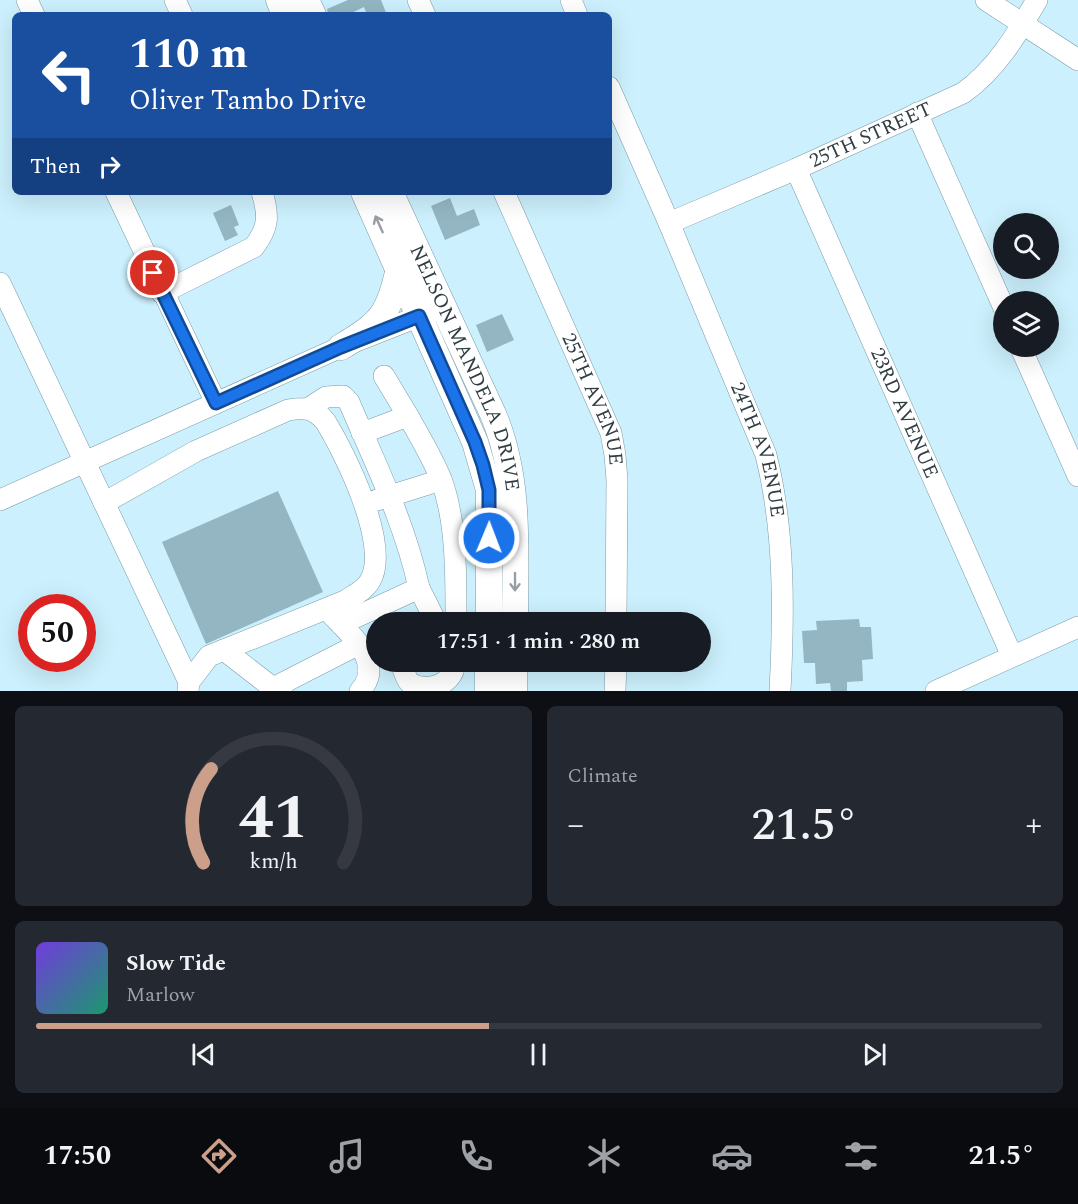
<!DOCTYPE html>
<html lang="en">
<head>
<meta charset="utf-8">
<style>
	:root { --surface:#171b24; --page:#242831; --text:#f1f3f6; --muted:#9ea1a6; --line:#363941; --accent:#cb9f89 }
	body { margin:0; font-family:Spectral,serif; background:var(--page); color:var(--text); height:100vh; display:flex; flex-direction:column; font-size:22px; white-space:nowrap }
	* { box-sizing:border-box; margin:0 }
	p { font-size:20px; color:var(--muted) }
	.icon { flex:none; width:33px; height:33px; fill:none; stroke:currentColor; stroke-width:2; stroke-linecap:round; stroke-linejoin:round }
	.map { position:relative; height:691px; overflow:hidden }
	.panel { display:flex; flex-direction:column; gap:15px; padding:15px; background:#0d0f14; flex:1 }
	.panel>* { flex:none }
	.banner { position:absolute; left:12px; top:12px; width:600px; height:183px; border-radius:9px; box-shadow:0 6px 24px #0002; background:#1a4fa0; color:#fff; overflow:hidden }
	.tools { position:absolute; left:993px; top:213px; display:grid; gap:12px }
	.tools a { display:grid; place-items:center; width:66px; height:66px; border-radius:50%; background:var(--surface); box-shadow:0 6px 24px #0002; font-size:30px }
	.speed { position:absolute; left:18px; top:594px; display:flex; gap:12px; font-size:30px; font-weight:700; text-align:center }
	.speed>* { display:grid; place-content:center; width:78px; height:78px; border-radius:50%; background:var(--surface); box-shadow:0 6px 24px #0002; line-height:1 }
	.speed .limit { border:9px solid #d22; background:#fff; color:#111 }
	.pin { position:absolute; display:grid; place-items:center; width:51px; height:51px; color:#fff; margin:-26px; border:3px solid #fff; border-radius:50%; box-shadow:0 2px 6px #0007 }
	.me { position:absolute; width:66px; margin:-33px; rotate:1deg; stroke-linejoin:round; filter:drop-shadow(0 0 4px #0008) }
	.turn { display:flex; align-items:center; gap:21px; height:126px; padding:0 18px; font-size:27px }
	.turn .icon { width:78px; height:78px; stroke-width:2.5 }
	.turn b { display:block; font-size:42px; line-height:51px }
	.then { display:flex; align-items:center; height:57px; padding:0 18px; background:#0003; gap:12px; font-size:22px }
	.big { font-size:45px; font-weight:600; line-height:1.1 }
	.panel .widget { flex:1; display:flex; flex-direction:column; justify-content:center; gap:9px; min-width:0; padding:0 21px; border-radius:9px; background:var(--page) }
	.panel .dial { align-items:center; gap:0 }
	.dial svg { height:156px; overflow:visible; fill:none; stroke:var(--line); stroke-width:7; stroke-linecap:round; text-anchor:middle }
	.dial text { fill:var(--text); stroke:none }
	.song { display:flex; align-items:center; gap:18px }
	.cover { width:72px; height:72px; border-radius:9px; background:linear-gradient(135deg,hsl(260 70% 55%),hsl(160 70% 35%)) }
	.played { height:6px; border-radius:3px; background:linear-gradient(90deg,var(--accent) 45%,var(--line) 45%) }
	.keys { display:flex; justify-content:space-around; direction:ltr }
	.heat { display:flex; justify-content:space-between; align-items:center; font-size:33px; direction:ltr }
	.panel .tiles { flex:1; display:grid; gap:15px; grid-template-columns:1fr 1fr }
	.widget:last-child { grid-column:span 2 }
	.trip { position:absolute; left:366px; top:612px; width:345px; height:60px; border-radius:30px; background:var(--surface); box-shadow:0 6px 24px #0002; font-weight:600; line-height:60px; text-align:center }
	.tab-bar { display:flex; height:96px; justify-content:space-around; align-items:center; background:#090b0e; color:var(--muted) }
	.tab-bar .icon { width:42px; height:42px }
	.tab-bar .selected { color:var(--accent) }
	.tab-bar b { font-size:27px; color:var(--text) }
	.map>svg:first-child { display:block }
</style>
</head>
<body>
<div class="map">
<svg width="1078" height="691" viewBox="0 0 1078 691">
	<rect width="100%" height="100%" fill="#ccf0fd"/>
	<!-- building -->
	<path fill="#94b6c3" d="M 348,0 L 381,0 L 387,15 L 367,15 L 364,7 L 347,15 L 328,15 L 327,9 Z
		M 450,198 L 457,216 L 474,209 L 480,225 L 445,240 L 431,206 Z
		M 231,205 L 239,225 L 234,227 L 238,235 L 225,241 L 213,213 Z
		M 502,314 L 514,340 L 487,352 L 476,325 Z
		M 278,491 L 323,592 L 206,644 L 162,542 Z
		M 859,619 L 860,627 L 871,627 L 873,659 L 862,660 L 863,681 L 847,682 L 847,691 L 831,691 L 830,683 L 816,684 L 815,663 L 804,663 L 802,631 L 817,630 L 816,621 Z"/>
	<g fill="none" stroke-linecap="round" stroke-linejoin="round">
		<!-- minor casing -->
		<g stroke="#799ba7" stroke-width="22">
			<g id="minor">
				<path d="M 27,0 L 34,15"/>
				<path d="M 175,0 L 182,15"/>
				<path d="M 418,0 L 425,15"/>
				<path d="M 571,0 L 577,15"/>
				<path d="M 986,0 L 1078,60"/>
				<path id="s1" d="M 609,87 L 669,223 L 766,455 C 785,531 784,613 780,691"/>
				<path d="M 917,113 L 1004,308"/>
				<path id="s2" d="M 796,169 L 1012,656"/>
				<path d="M 116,192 L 216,403"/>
				<path id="s3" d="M 504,192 L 611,433 L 615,455 L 617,480 L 616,622"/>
				<path id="s4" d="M 669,223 L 796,169 L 963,93 C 996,70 1017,34 1037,0"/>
				<path d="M 0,283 L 189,682"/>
				<path d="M 162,293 L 254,247 C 269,227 269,216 262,192"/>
				<path d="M 1020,346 L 1078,476"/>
				<path d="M 384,376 L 408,416"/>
				<path d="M 309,408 L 326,397 L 343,396 L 349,402 C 375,463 405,523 419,588 L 341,624"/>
				<path d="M 362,433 L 408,416 C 420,437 432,457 441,479 C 457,522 456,577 456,622"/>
				<path d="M 0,500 L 341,347 L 435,310"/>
				<path d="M 377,500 L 441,480"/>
				<path d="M 104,503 L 196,451 L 288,410 C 305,407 314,408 325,421 C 345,453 391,546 370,581 C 365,590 354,595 345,601 L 209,656 L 189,682 L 188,691"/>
				<path d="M 419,588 L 436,622"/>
				<path d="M 332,615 C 351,635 385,663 360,691"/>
				<path d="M 224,650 L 273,688 L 282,691"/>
				<path d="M 401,662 C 403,668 405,678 410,683 C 422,691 443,688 451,675 C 454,671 454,666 456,662"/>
				<path d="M 273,688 L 359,644"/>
				<path d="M 615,691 L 616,662"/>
				<path d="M 936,691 L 1078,627"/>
			</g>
		</g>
		<!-- major casing -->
		<g stroke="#799ba7" stroke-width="27">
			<g id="major">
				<path d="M 279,0 L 285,15"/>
				<path d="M 306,0 L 313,15"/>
				<path d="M 364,192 L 475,442 L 489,490 L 489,622"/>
				<path id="s5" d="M 390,192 L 493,414 C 521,479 515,553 515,622"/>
				<path d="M 341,347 C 381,323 389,315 399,268"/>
				<path d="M 488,691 L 488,662"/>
				<path d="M 514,691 L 514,662"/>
			</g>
		</g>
		<!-- minor -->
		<use href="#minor" stroke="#fff" stroke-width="21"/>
		<!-- major -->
		<use href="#major" stroke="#fff" stroke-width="26"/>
	</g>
	<!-- one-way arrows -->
	<defs><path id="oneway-shaft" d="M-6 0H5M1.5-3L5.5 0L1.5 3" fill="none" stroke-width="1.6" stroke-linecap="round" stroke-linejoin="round" transform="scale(1.5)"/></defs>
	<g stroke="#989ea1">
		<use href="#oneway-shaft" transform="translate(379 224) rotate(-114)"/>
		<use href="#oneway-shaft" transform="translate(515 582) rotate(90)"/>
	</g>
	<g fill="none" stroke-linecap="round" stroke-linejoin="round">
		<!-- route casing -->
		<g stroke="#114b97" stroke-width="15">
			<path id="route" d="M 153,273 L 216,403 L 341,347 L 419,316 L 475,442 L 483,465 L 489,490 L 489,538"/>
		</g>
		<!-- route -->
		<use href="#route" stroke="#1a73e8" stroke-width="10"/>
	</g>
	<g text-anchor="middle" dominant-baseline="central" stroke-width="4.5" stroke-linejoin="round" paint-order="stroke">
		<!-- street labels -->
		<g font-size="20" fill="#303e43" stroke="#ccf0fd">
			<text stroke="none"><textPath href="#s4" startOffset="220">25TH STREET</textPath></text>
			<text stroke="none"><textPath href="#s5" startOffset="192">NELSON MANDELA DRIVE</textPath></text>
			<text stroke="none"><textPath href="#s3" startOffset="226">25TH AVENUE</textPath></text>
			<text stroke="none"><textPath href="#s2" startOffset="267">23RD AVENUE</textPath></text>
			<text stroke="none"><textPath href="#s1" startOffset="393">24TH AVENUE</textPath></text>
		</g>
	</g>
</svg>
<div class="tools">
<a><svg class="icon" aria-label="search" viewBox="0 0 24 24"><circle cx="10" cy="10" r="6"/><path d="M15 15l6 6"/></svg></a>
<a><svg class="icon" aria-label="layers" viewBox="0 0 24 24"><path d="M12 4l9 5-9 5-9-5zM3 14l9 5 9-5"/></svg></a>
</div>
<div class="speed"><div class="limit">50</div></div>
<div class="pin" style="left:153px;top:273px;background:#d93025"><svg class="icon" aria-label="arrive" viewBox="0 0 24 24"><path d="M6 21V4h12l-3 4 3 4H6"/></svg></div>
<svg class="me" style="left:489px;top:538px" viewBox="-20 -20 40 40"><circle r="17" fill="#1a73e8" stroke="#fff" stroke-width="3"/><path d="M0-11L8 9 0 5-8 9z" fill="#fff"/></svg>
<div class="trip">17:51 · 1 min · 280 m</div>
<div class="banner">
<div class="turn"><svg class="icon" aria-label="left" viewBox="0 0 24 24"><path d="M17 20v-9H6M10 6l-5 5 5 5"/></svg><div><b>110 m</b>Oliver Tambo Drive</div></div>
<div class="then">Then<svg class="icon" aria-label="right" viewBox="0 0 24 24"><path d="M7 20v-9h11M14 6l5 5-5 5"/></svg></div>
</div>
</div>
<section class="panel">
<div class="tiles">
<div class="widget dial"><svg viewBox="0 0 100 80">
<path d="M14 69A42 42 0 1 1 86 69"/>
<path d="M14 69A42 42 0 0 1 18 21" stroke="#cb9f89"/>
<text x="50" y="56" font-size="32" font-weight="700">41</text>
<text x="50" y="72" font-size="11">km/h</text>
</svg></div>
<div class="widget"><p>Climate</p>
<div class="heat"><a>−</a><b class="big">21.5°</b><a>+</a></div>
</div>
<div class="widget">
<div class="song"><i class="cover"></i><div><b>Slow Tide</b><p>Marlow</p></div></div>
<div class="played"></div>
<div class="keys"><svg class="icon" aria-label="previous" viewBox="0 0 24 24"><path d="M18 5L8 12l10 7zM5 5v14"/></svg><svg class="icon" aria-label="pause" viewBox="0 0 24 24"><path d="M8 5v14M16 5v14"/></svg><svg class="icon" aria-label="next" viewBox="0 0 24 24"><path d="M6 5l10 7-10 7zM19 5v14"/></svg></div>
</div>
</div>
</section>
<nav class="tab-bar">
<b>17:50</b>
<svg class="icon selected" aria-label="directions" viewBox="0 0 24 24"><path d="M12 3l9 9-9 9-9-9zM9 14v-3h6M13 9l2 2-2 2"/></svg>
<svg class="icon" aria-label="music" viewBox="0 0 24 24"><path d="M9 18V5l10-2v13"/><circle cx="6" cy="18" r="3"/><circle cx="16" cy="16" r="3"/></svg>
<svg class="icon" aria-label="phone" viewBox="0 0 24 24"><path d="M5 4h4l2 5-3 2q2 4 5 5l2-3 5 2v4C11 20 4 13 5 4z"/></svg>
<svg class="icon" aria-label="climate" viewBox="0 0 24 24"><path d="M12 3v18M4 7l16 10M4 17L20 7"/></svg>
<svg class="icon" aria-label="car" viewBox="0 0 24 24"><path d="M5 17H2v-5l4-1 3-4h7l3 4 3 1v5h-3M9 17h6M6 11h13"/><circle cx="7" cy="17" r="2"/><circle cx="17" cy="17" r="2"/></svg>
<svg class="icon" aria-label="filters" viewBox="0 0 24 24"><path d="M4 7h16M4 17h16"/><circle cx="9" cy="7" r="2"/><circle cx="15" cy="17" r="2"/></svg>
<b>21.5°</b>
</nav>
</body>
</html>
